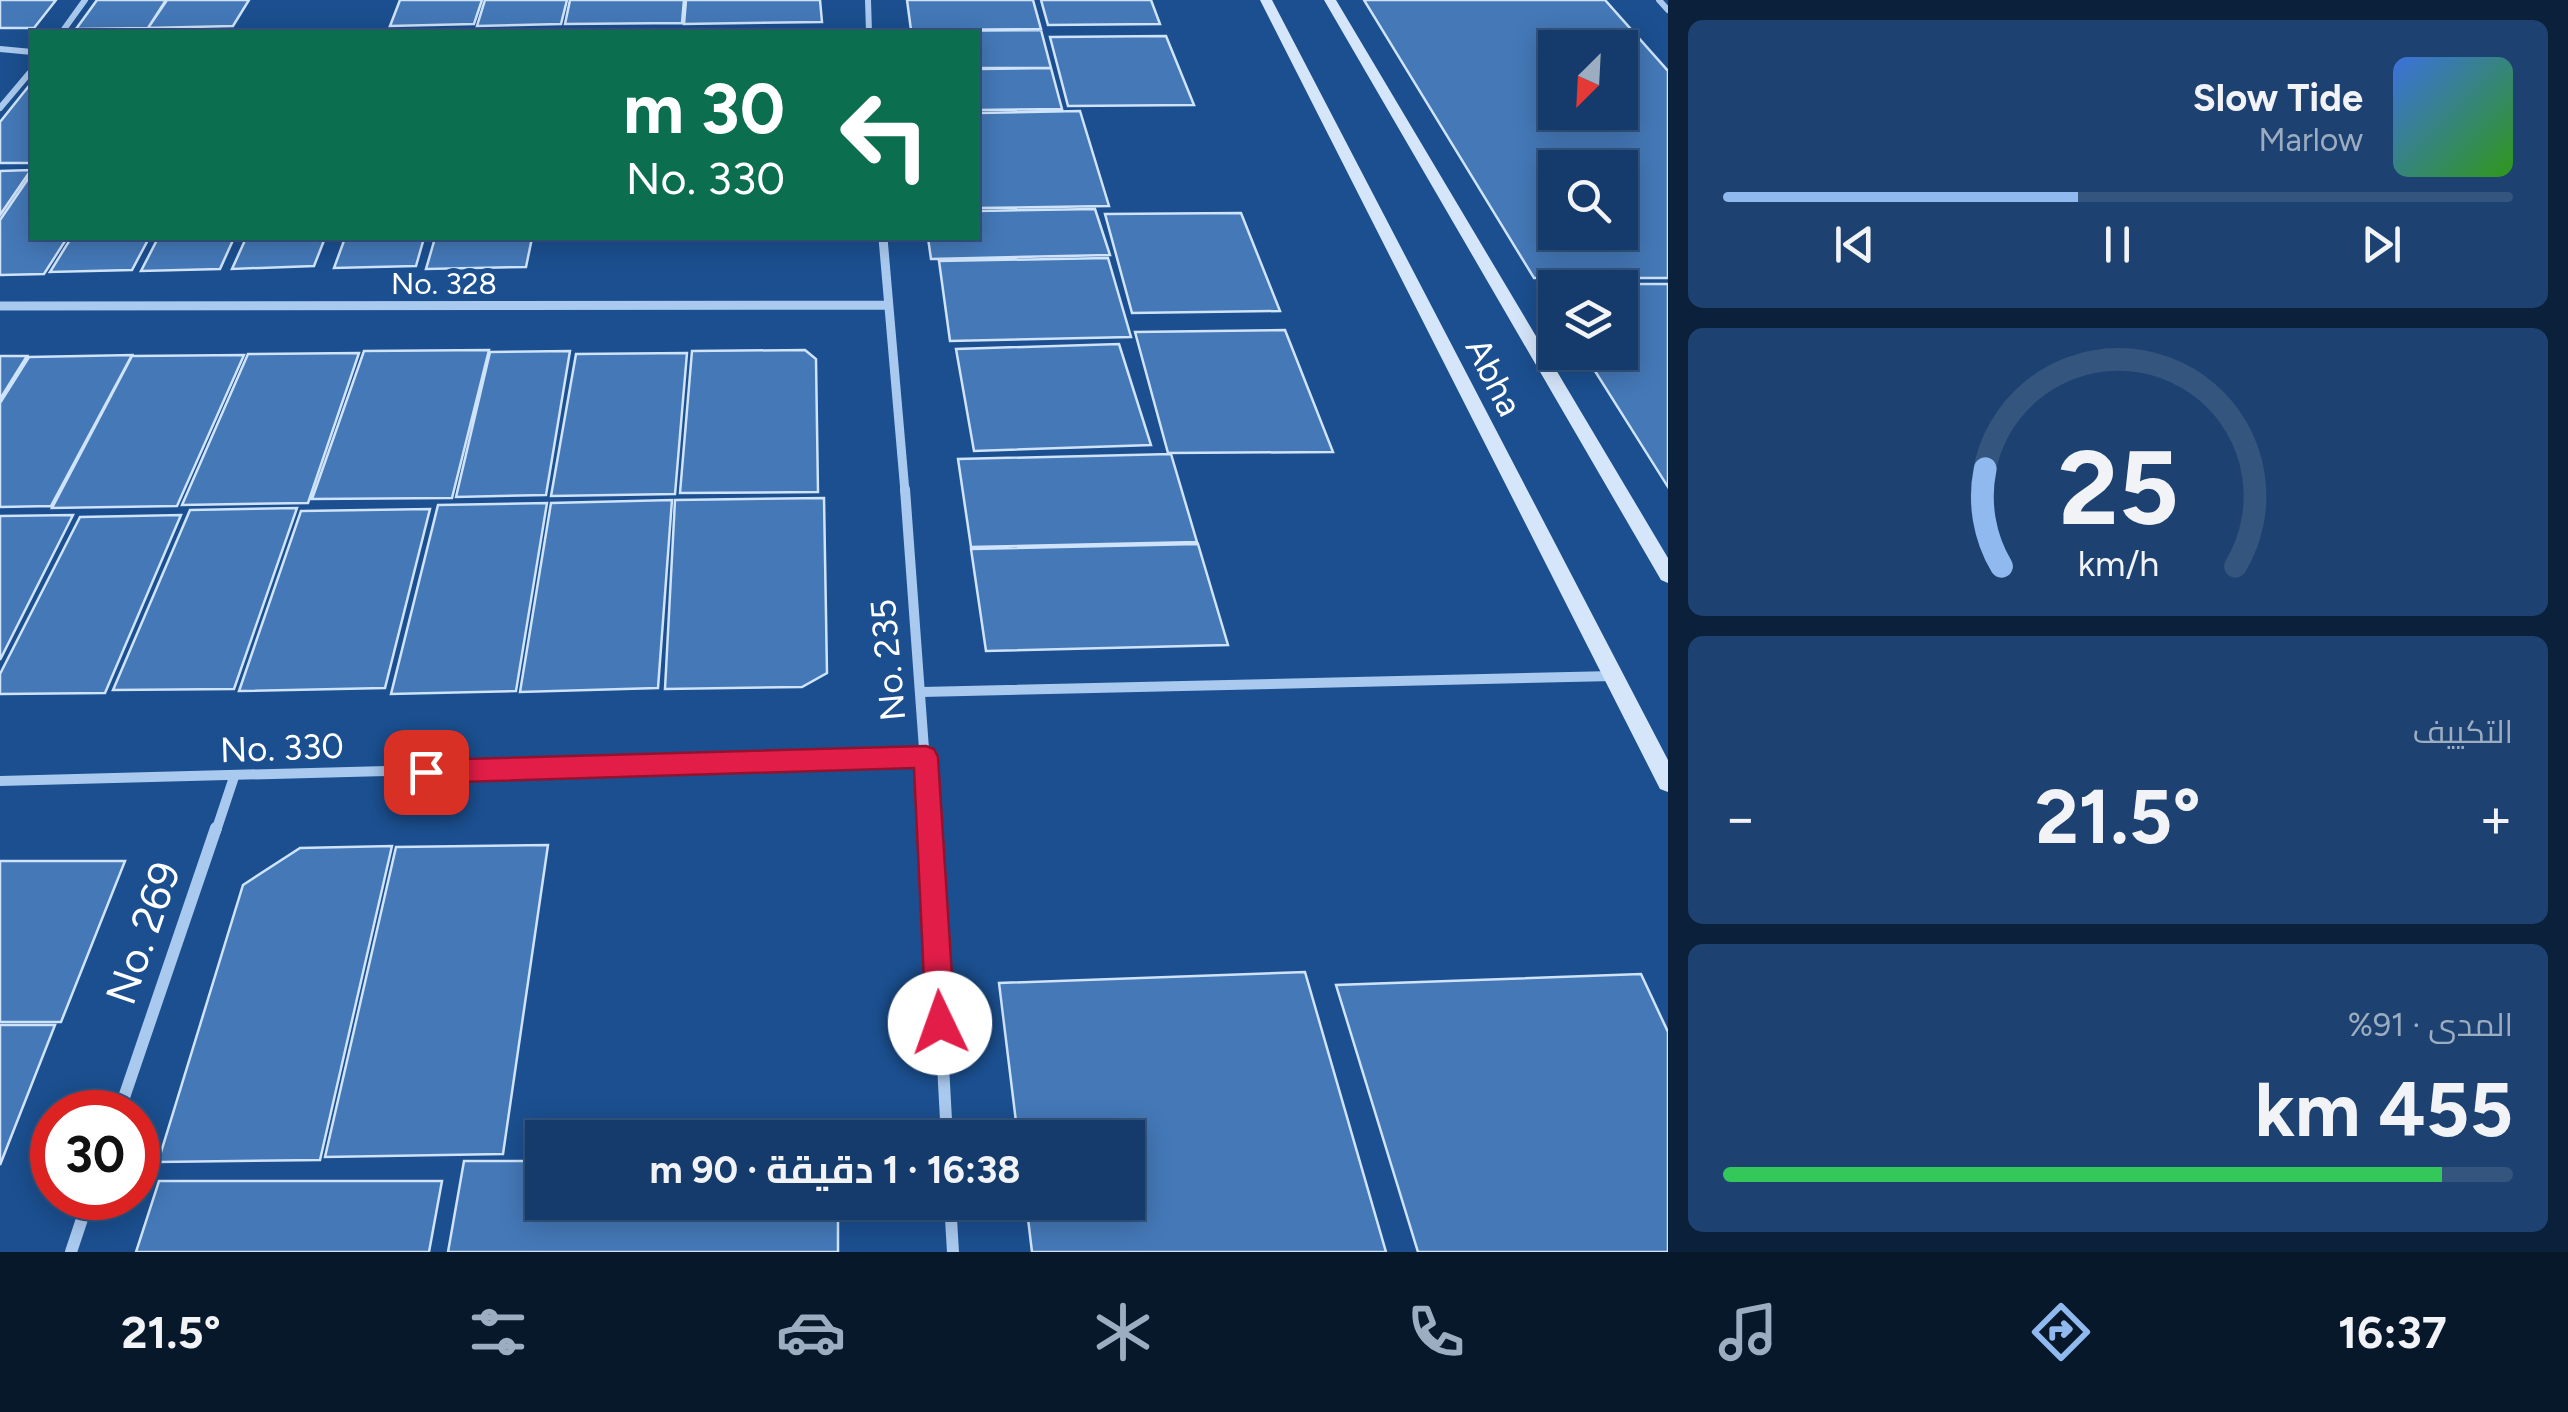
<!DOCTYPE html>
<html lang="ar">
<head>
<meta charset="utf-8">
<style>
	:root { --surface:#143b6b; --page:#1d4271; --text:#f1f3f6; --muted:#9dadc1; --line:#33557e; --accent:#90b9f0 }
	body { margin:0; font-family:Figtree,Cairo,sans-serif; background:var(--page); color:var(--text); direction:rtl; height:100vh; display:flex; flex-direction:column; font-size:38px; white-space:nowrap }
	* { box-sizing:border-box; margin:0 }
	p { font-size:32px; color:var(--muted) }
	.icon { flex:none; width:55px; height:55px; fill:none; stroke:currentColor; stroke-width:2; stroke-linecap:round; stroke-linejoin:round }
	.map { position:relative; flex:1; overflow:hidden; direction:ltr }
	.panel { display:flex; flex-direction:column; gap:20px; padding:20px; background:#0b203b; width:900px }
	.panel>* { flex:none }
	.top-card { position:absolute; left:30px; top:30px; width:950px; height:210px; border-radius:0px; box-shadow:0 5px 25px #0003,0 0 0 2px var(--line); direction:rtl; background:#0b6e4f; color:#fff; overflow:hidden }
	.needle { width:65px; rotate:204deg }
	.controls { position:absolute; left:1538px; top:30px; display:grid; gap:20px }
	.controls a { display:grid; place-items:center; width:100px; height:100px; border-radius:0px; background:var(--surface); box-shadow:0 5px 25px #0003,0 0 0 2px var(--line); font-size:50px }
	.speed { position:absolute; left:30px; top:1090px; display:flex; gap:20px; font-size:50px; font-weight:700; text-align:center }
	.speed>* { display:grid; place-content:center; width:130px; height:130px; border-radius:50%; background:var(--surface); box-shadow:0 5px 25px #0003,0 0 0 2px var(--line); line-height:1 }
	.speed .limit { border:15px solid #d22; background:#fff; color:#111 }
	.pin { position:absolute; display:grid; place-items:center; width:85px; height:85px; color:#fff; margin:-42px; border-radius:20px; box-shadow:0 5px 15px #0006 }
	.me { position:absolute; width:110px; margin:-55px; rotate:357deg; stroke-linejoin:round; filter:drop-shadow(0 0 8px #0008) }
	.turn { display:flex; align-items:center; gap:35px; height:210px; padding:0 30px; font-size:45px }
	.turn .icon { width:130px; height:130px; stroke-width:2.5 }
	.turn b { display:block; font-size:70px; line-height:85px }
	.big { font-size:75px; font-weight:700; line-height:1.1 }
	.panel .card { flex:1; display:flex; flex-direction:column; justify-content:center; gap:15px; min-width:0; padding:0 35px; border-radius:15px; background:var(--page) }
	.panel .dial { align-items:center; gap:0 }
	.dial svg { height:260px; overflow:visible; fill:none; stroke:var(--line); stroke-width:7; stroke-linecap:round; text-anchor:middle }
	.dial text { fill:var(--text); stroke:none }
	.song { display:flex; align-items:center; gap:30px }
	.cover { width:120px; height:120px; border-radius:15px; background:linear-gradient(135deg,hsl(220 70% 55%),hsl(110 70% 35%)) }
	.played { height:10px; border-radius:5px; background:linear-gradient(90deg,var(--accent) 45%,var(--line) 45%) }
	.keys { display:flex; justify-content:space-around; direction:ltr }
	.heat { display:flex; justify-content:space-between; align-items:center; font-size:55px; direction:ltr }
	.charge { height:15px; border-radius:8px; background:linear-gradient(90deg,#34c759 91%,var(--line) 0) }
	.trip { position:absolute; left:525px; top:1120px; width:620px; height:100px; border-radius:0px; background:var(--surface); box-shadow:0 5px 25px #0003,0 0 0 2px var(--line); font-weight:700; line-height:100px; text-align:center; direction:rtl }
	.menu { display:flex; height:160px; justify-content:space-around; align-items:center; background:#08182b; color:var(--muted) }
	.menu .icon { width:70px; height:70px }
	.menu .selected { color:var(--accent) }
	.menu b { font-size:45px; color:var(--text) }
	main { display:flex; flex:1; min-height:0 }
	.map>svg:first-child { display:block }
</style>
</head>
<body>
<main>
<section class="panel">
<div class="card">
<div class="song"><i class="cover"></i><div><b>Slow Tide</b><p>Marlow</p></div></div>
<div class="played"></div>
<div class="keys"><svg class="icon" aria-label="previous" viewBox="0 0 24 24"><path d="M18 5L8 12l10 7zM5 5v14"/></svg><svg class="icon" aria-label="pause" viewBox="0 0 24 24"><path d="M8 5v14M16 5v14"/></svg><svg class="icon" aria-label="next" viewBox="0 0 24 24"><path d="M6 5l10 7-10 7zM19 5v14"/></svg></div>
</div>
<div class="card dial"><svg viewBox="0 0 100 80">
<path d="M14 69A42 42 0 1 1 86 69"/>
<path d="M14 69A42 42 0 0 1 9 39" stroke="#90b9f0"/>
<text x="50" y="56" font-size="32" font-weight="700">25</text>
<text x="50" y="72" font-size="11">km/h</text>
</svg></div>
<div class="card"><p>التكييف</p>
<div class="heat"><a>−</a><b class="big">21.5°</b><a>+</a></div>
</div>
<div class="card"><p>المدى · 91%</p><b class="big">455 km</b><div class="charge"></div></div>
</section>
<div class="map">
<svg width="1668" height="1252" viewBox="0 0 1668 1252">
	<rect width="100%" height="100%" fill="#1b4f8f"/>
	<!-- building -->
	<path fill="#4478b7" stroke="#cfe3fa" stroke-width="2.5" fill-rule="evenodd" d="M 0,0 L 56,0 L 34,28 L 0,28 Z
		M 97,0 L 166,0 L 148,28 L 76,29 Z
		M 167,0 L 249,0 L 233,26 L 148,28 Z
		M 400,0 L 482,0 L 474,24 L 390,26 Z
		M 485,0 L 567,0 L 561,24 L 477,26 Z
		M 570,0 L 684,0 L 682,23 L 565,24 Z
		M 686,0 L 820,0 L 822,22 L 684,24 Z
		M 907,0 L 1033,0 L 1041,29 L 911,30 Z
		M 1041,0 L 1151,0 L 1160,24 L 1048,25 Z
		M 1364,0 L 1605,0 L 1668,71 L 1668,278 L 1534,278 ZM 1555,48 L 1620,48 L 1620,112 L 1555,112 ZM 1555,168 L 1620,168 L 1620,232 L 1555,232 Z
		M 1041,30 L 1051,68 L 978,68 L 978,32 L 910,31 Z
		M 1166,36 L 1194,105 L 1068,106 L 1050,37 Z
		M 1051,68 L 1062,109 L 978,110 L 978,69 Z
		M 32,82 L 32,163 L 0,163 L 0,122 Z
		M 1080,111 L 1109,206 L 978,208 L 978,113 Z
		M 31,170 L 0,215 L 0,171 Z
		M 32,173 L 32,238 L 67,238 L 44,274 L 0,275 L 0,220 Z
		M 1095,209 L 1110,255 L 931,259 L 928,238 L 978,238 L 978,211 Z
		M 1241,213 L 1280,311 L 1132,313 L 1105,214 Z
		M 71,238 L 149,238 L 132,270 L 50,272 Z
		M 158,238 L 234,238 L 220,269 L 141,271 Z
		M 246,238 L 325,238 L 314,266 L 232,269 Z
		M 345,238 L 424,238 L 416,266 L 334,268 Z
		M 435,238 L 532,238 L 526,267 L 426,269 Z
		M 1108,258 L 1131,337 L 950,341 L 939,261 Z
		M 1539,284 L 1668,284 L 1668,487 L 1583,352 L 1620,352 L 1620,288 L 1555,288 L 1555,309 Z
		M 1285,330 L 1333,452 L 1168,453 L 1135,332 Z
		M 1119,344 L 1151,445 L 974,451 L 956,349 Z
		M 489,350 L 452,498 L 312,499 L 364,351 Z
		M 805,350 L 816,359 L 818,492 L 680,493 L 692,351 Z
		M 570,351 L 546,495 L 456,497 L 490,352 Z
		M 359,353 L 308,503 L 182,505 L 248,354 Z
		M 687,353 L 675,494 L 551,496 L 576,354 Z
		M 132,355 L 51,506 L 0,507 L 0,403 L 29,357 Z
		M 244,355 L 177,506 L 52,508 L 132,356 Z
		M 0,356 L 27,356 L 0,399 Z
		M 1171,454 L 1197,542 L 971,547 L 958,459 Z
		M 824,498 L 827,673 L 802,687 L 665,689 L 675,500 Z
		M 672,500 L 658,688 L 520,692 L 551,503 Z
		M 547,503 L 516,691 L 391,694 L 438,505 Z
		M 297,508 L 234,689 L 113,690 L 190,510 Z
		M 430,509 L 385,688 L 239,691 L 301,511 Z
		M 73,515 L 0,660 L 0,516 Z
		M 181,515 L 105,693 L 0,694 L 0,674 L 80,517 Z
		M 1198,544 L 1228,645 L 986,651 L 971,549 Z
		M 548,845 L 503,1154 L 325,1157 L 396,847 Z
		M 392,846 L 320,1160 L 158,1162 L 243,885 L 300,848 Z
		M 0,861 L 125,861 L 61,1022 L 0,1022 Z
		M 1305,972 L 1386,1252 L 1032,1252 L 1026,1202 L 1128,1202 L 1128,1138 L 1018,1138 L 999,983 Z
		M 1641,974 L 1668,1032 L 1668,1252 L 1418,1252 L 1336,985 Z
		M 0,1025 L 55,1025 L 0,1165 Z
		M 464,1161 L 542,1161 L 542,1202 L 838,1202 L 838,1252 L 448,1252 Z
		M 159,1181 L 442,1181 L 429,1252 L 136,1252 Z"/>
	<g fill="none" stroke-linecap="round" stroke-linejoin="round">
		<!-- street-far3 -->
		<path stroke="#a9c9ee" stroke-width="6" d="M 868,0 L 869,32
			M 1659,0 L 1668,10
			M 62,32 L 85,0
			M 0,49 L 32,52
			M 0,108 L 32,70"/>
		<!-- street-far2 -->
		<path stroke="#a9c9ee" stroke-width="9" d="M 883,238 L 905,492
			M 0,306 L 887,305"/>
		<!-- street-far1 -->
		<path stroke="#a9c9ee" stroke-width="10" d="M 905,489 L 930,831
			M 922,692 L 1614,676
			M 0,781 L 926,757
			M 216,831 L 234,777"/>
		<!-- street -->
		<path stroke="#a9c9ee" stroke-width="12" d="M 930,828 L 947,1138
			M 119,1112 L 216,828
			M 950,1202 L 953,1252
			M 71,1252 L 89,1198"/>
		<!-- secondary -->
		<path fill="#d6e6fa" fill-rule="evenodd" d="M 1260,0 L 1272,0 L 1668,760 L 1668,792 L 1660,789 Z
			M 1324,0 L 1336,0 L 1668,558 L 1668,583 L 1661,580 Z"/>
	</g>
	<!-- route -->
	<path fill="#e11d48" stroke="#92132f" stroke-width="2.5" d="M 926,746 L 934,749 L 938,757 L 955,1023 L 950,1033 L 940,1038 L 930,1033 L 926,1023 L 914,768 L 426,783 L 418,779 L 414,772 L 418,764 L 426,760 Z"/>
	<g text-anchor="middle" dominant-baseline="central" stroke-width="10" stroke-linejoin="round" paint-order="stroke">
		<!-- far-street labels -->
		<g font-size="30" fill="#fff" stroke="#1b4f8f">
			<text x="444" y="283">No. 328</text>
		</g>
		<!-- street labels -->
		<g font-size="35" fill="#fff" stroke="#1b4f8f">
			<text transform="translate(1494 377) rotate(63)">Abha</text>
			<text transform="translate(888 660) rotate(-95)">No. 235</text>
			<text transform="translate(282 748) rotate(-2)">No. 330</text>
		</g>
		<!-- near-street labels -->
		<g font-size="42" fill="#fff" stroke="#1b4f8f">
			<text transform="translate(143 933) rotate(-71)">No. 269</text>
		</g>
	</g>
</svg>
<div class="controls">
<a><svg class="needle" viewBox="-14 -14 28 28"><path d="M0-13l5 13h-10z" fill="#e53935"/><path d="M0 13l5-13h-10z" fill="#9dadc1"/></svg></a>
<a><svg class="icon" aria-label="search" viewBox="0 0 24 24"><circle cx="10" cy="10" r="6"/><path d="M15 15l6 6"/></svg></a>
<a><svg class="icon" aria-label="layers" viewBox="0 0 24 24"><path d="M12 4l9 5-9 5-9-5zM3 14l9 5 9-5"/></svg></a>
</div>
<div class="speed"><div class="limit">30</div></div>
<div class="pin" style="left:426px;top:772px;background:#d93025"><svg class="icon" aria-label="arrive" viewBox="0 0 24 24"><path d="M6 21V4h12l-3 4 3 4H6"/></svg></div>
<svg class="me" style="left:940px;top:1023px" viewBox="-20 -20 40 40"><circle r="19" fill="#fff"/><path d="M0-13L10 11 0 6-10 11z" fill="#e11d48"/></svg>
<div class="trip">16:38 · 1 دقيقة · 90 m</div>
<div class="top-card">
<div class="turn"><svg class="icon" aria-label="left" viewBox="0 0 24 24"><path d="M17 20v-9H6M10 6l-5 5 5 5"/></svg><div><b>30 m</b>No. 330</div></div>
</div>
</div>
</main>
<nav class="menu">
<b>16:37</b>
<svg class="icon selected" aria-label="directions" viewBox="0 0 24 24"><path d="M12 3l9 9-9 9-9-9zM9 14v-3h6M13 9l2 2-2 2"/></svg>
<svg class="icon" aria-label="music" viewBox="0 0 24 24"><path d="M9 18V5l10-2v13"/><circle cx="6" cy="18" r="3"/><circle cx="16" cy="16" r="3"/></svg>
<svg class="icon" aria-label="phone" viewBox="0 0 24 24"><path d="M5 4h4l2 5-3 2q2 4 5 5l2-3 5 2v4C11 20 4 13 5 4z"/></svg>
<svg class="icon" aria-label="climate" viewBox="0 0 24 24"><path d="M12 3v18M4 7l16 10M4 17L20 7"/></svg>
<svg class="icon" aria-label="car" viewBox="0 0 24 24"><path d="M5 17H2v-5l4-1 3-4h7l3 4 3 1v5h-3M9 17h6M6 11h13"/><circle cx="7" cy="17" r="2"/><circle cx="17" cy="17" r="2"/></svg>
<svg class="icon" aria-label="filters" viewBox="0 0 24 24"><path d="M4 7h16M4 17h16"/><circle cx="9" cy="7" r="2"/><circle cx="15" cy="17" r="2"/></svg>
<b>21.5°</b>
</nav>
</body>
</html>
